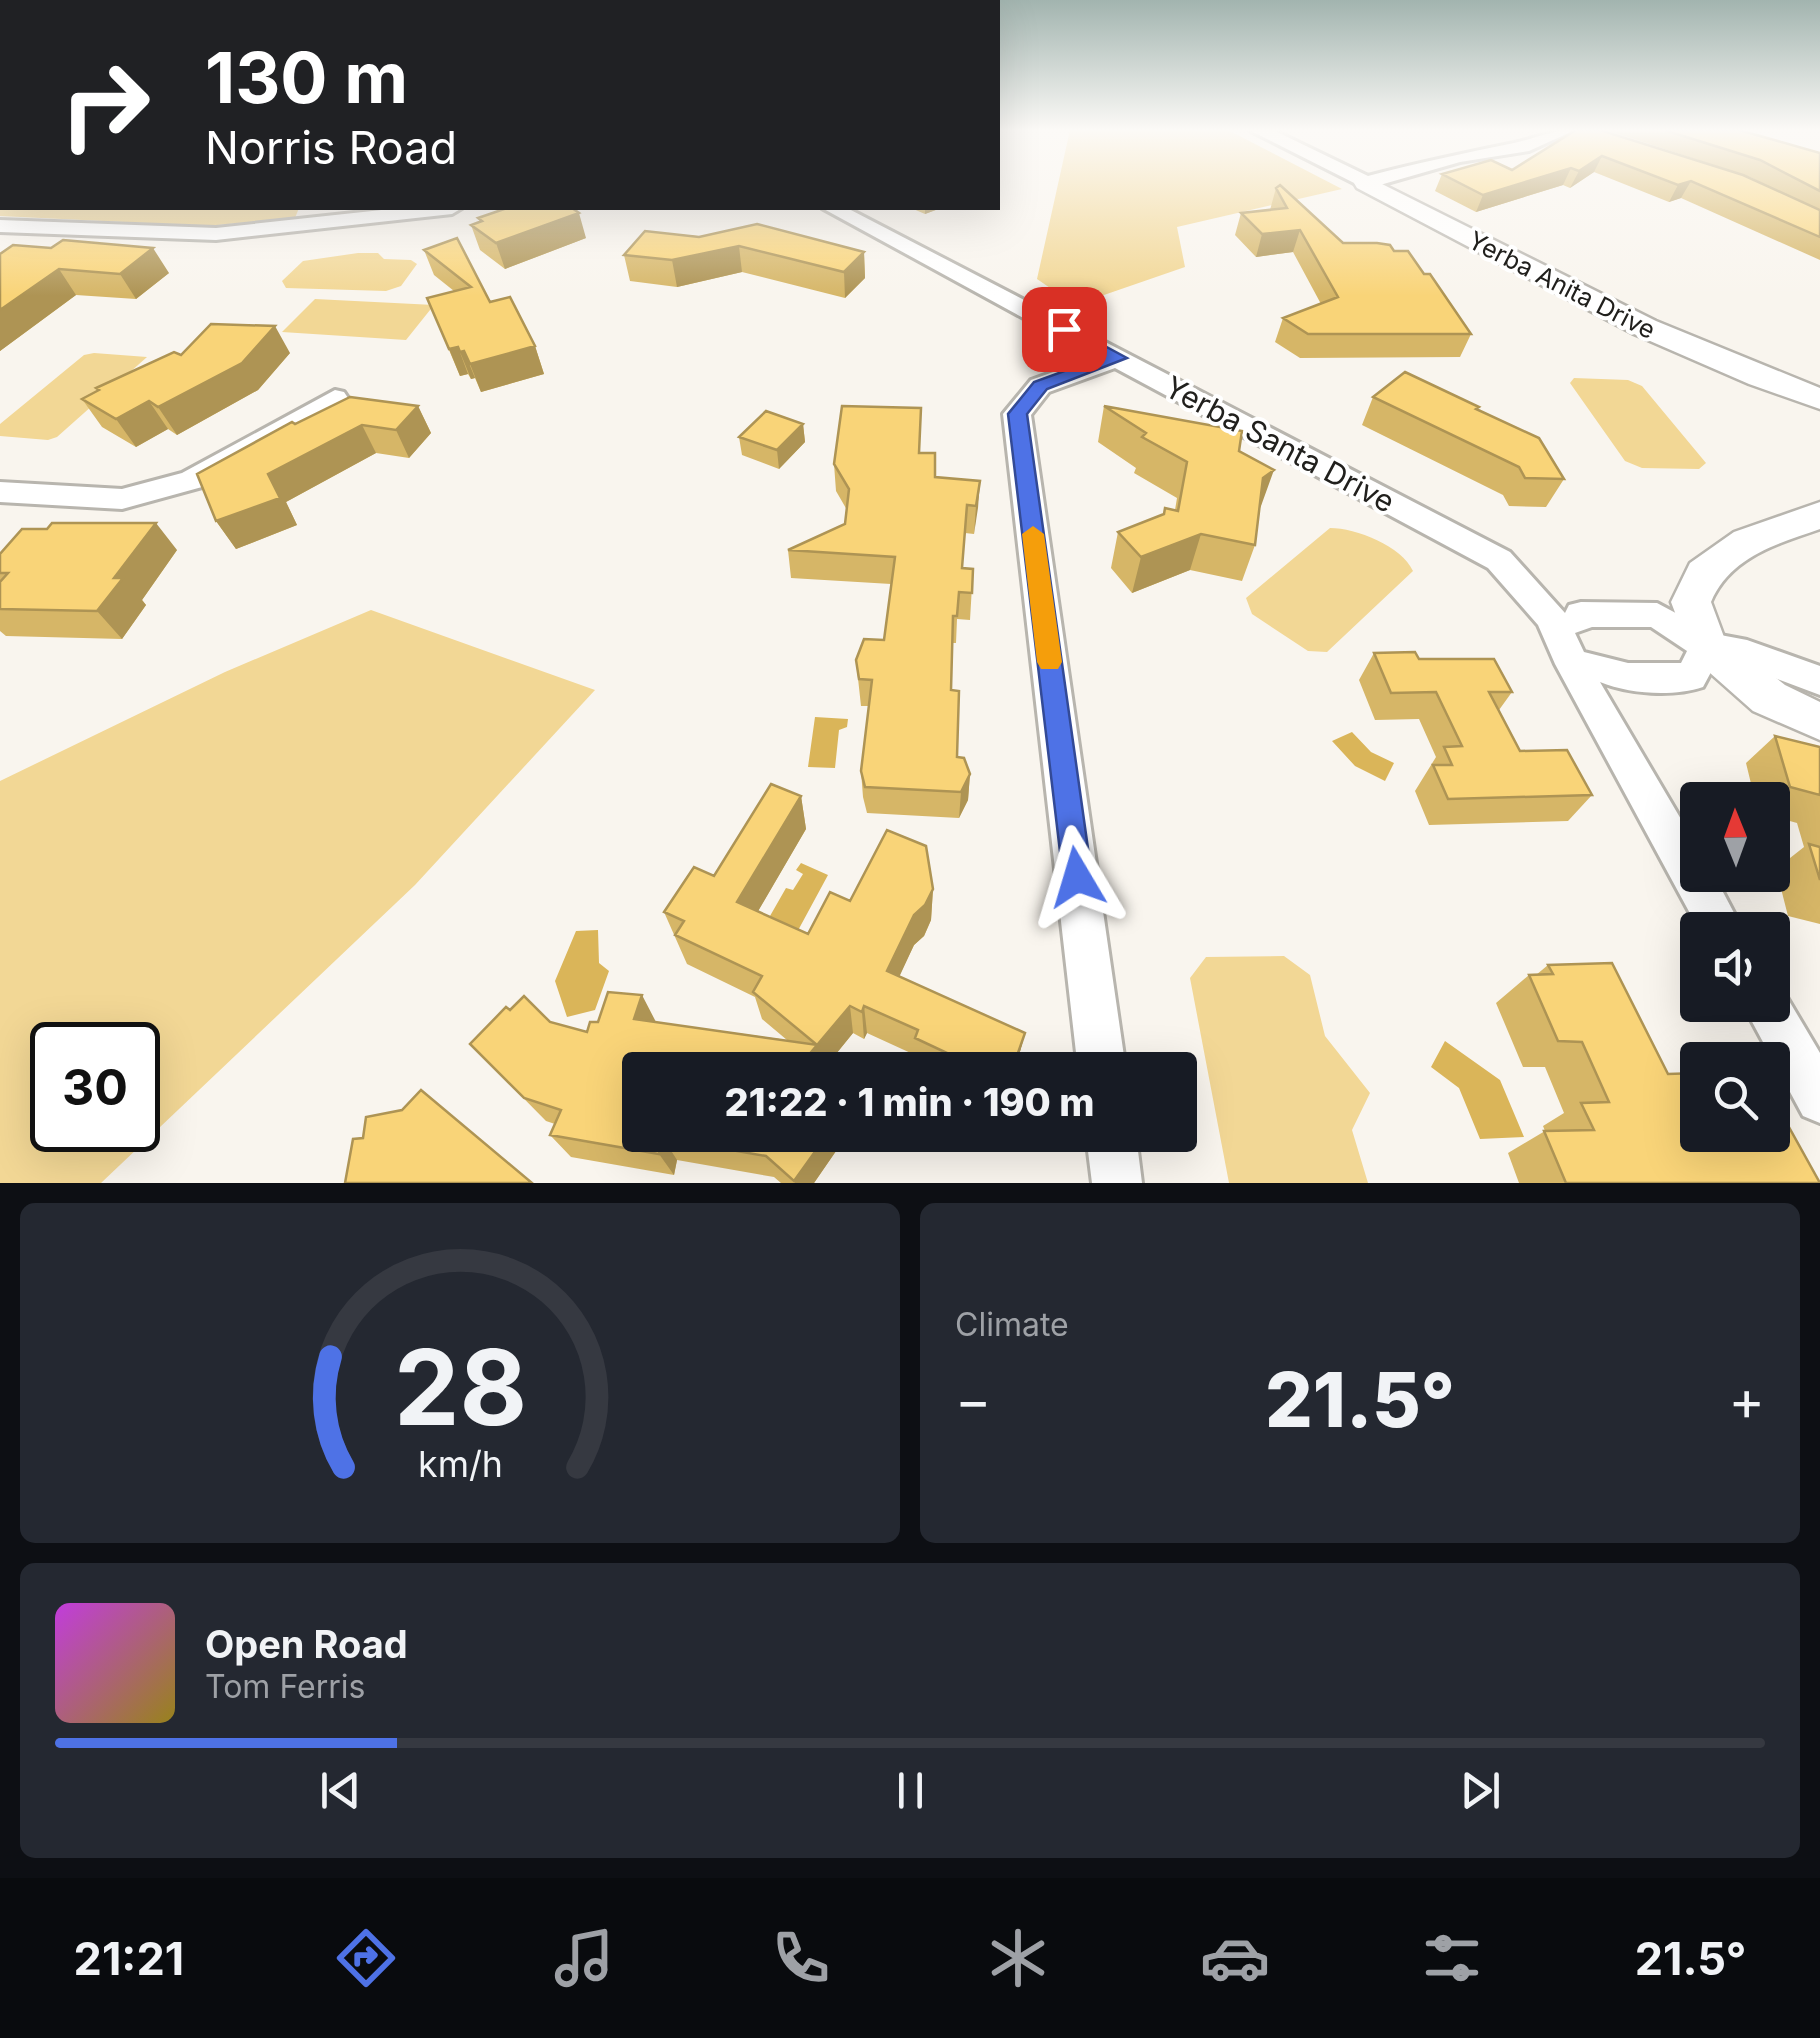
<!DOCTYPE html>
<html lang="en">
<head>
<meta charset="utf-8">
<style>
	:root { --surface:#171b24; --page:#242831; --text:#f1f3f6; --muted:#9ea1a6; --line:#363941; --accent:#4e72e6 }
	body { margin:0; font-family:Inter,sans-serif; background:var(--page); color:var(--text); height:100vh; display:flex; flex-direction:column; font-size:38px; white-space:nowrap }
	* { box-sizing:border-box; margin:0 }
	p { font-size:32px; color:var(--muted) }
	.icon { flex:none; width:55px; height:55px; fill:none; stroke:currentColor; stroke-width:2; stroke-linecap:round; stroke-linejoin:round }
	.map { position:relative; height:1183px; overflow:hidden }
	.details { display:flex; flex-direction:column; gap:20px; padding:20px; background:#0d0f14; flex:1 }
	.details>* { flex:none }
	.banner { position:absolute; left:0px; top:0px; width:1000px; height:210px; box-shadow:0 10px 40px #0002; background:#202124; color:#fff; overflow:hidden }
	.needle { width:65px; rotate:359deg }
	.buttons { position:absolute; left:1680px; top:782px; display:grid; gap:20px }
	.buttons a { display:grid; place-items:center; width:110px; height:110px; border-radius:10px; background:var(--surface); box-shadow:0 10px 40px #0002; font-size:50px }
	.speed { position:absolute; left:30px; top:1022px; display:flex; gap:20px; font-size:50px; font-weight:700; text-align:center }
	.speed>* { display:grid; place-content:center; width:130px; height:130px; border-radius:50%; background:var(--surface); box-shadow:0 10px 40px #0002; line-height:1 }
	.speed .limit { border:5px solid #111; border-radius:15px; background:#fff; color:#111 }
	.pin { position:absolute; display:grid; place-items:center; width:85px; height:85px; color:#fff; margin:-42px; border-radius:20px; box-shadow:0 5px 15px #0006 }
	.me { position:absolute; width:110px; margin:-55px; rotate:353deg; stroke-linejoin:round; filter:drop-shadow(0 0 8px #0008) }
	.turn { display:flex; align-items:center; gap:35px; height:210px; padding:0 40px; font-size:45px }
	.turn .icon { width:130px; height:130px; stroke-width:2.5 }
	.turn b { display:block; font-size:70px; line-height:85px }
	.big { font-size:75px; font-weight:800; line-height:1.1 }
	.details .card { flex:1; display:flex; flex-direction:column; justify-content:center; gap:15px; min-width:0; padding:0 35px; border-radius:15px; background:var(--page) }
	.details .dial { align-items:center; gap:0 }
	.dial svg { height:260px; overflow:visible; fill:none; stroke:var(--line); stroke-width:7; stroke-linecap:round; text-anchor:middle }
	.dial text { fill:var(--text); stroke:none }
	.song { display:flex; align-items:center; gap:30px }
	.cover { width:120px; height:120px; border-radius:15px; background:linear-gradient(135deg,hsl(290 70% 55%),hsl(50 70% 35%)) }
	.played { height:10px; border-radius:5px; background:linear-gradient(90deg,var(--accent) 20%,var(--line) 20%) }
	.keys { display:flex; justify-content:space-around; direction:ltr }
	.heat { display:flex; justify-content:space-between; align-items:center; font-size:55px; direction:ltr }
	.details .tiles { flex:1; display:grid; gap:20px; grid-template-columns:1fr 1fr }
	.card:last-child { grid-column:span 2 }
	.trip { position:absolute; left:622px; top:1052px; width:575px; height:100px; border-radius:10px; background:var(--surface); box-shadow:0 10px 40px #0002; font-weight:800; line-height:100px; text-align:center }
	.tab-bar { display:flex; height:160px; justify-content:space-around; align-items:center; background:#090b0e; color:var(--muted) }
	.tab-bar .icon { width:70px; height:70px }
	.tab-bar .active { color:var(--accent) }
	.tab-bar b { font-size:45px; color:var(--text) }
	.map>svg:first-child { display:block }
</style>
</head>
<body>
<div class="map">
<svg width="1820" height="1183" viewBox="0 0 1820 1183">
	<rect width="100%" height="100%" fill="#f9f5ee"/>
	<!-- green -->
	<path fill="#f2d795" fill-rule="evenodd" d="M 0,130 L 2,208 L 299,208 L 295,218 L 207,226 L 0,216 Z
		M 1070,130 L 1228,130 L 1342,189 L 1177,227 L 1185,267 L 1075,305 L 1037,279 Z
		M 358,253 L 378,253 L 384,259 L 411,260 L 417,264 L 401,286 L 386,291 L 286,288 L 282,281 L 303,261 Z
		M 315,299 L 434,305 L 406,340 L 282,332 Z
		M 94,353 L 147,357 L 57,437 L 48,440 L 0,436 L 0,424 L 84,355 Z
		M 1574,378 L 1628,380 L 1642,386 L 1706,463 L 1699,469 L 1642,468 L 1625,461 L 1570,383 Z
		M 1330,528 C 1356,528 1402,546 1413,571 L 1327,652 L 1308,651 L 1252,614 L 1246,598 Z
		M 371,610 L 595,690 L 415,885 L 101,1183 L 0,1183 L 0,781 L 225,672 ZM 52,1045 L 138,1045 L 138,1130 L 52,1130 Z
		M 1284,956 L 1310,975 L 1325,1036 L 1370,1093 L 1352,1130 L 1368,1183 L 1229,1183 L 1190,978 L 1206,957 Z"/>
	<!-- water -->
	<path fill="#dab559" d="M 815,717 L 848,719 L 847,727 L 839,730 L 835,768 L 808,767 Z
		M 1352,732 L 1371,752 L 1394,763 L 1385,781 L 1355,766 L 1332,741 Z
		M 801,863 L 828,875 L 795,936 L 766,923 L 786,888 L 793,890 L 803,874 L 796,870 Z
		M 598,930 L 599,963 L 609,971 L 595,1010 L 567,1017 L 555,981 L 576,931 Z
		M 1445,1041 L 1500,1080 L 1524,1137 L 1480,1139 L 1459,1088 L 1431,1067 Z"/>
	<g fill="none" stroke-linecap="round" stroke-linejoin="round">
		<!-- minor casing -->
		<g stroke="#b8b5ae" stroke-width="6">
			<path id="minor" d="M 1249,130 L 1273,130 L 1368,176 C 1417,163 1465,153 1514,143 C 1536,138 1552,130 1575,130 L 1529,151 L 1460,162 L 1366,189 Z
				M 400,208 L 462,208 L 452,214 L 216,240 L 0,232 L 0,220 L 216,228 Z
				M 822,208 L 847,208 L 1510,552 L 1565,613 L 1569,605 L 1581,602 L 1657,603 L 1715,634 L 1747,640 L 1820,666 L 1820,695 L 1743,666 L 1717,661 L 1703,687 C 1673,697 1629,694 1600,682 L 1698,848 L 1698,875 L 1714,875 L 1743,930 L 1699,930 L 1555,664 L 1538,625 L 1488,568 L 1115,368 L 1049,392 L 1031,415 L 1126,1070 L 1078,1070 L 1003,414 L 1031,380 L 1095,357 ZM 1592,627 L 1651,627 L 1687,651 L 1681,663 L 1628,663 L 1584,652 L 1575,633 Z
				M 335,390 L 344,392 L 348,398 L 344,404 L 202,487 L 122,509 L 0,502 L 0,482 L 122,489 L 182,473 Z
				M 1772,985 L 1782,989 L 1820,1053 L 1820,1123 L 1803,1116 L 1743,1005 L 1772,1005 Z
				M 1086,1135 L 1136,1135 L 1142,1183 L 1092,1183 Z"/>
		</g>
		<!-- tertiary casing -->
		<g stroke="#b8b5ae" stroke-width="5">
			<path id="tertiary" d="M 1366,176 L 1656,321 L 1820,388 L 1820,409 L 1749,384 L 1634,334 L 1357,188 L 1354,183 Z
				M 1820,502 L 1820,529 C 1777,544 1730,557 1711,602 L 1724,637 L 1785,685 L 1820,702 L 1820,740 L 1753,711 L 1692,657 L 1671,602 L 1690,563 L 1734,532 Z"/>
		</g>
		<!-- minor -->
		<use href="#minor" fill="#fff" fill-rule="evenodd"/>
		<!-- tertiary -->
		<use href="#tertiary" fill="#fff" fill-rule="evenodd"/>
	</g>
	<!-- wall -->
	<path fill="#d6b667" d="M 1576,130 L 1768,186 L 1750,177 L 1606,130 L 1739,130 L 1820,153 L 1820,260 L 1681,198 L 1669,202 L 1594,172 L 1570,188 L 1563,185 L 1476,212 L 1435,191 L 1442,174 L 1512,170 Z
		M 1276,188 L 1343,243 L 1394,251 L 1424,274 L 1471,334 L 1460,357 L 1300,358 L 1275,342 L 1283,318 L 1321,304 L 1293,252 L 1256,257 L 1235,235 L 1241,213 L 1270,210 Z
		M 911,208 L 941,208 L 925,214 Z
		M 478,218 L 586,238 L 505,269 L 480,250 L 471,225 L 480,222 Z
		M 645,231 L 864,252 L 865,278 L 845,298 L 742,272 L 677,287 L 630,281 L 624,255 Z
		M 424,250 L 490,302 L 535,346 L 544,374 L 481,392 L 475,378 L 471,379 L 468,374 L 460,376 L 427,298 L 454,291 L 434,275 Z
		M 0,254 L 169,273 L 136,299 L 76,295 L 0,351 Z
		M 290,353 L 258,390 L 177,435 L 168,429 L 136,447 L 102,427 L 82,399 L 98,390 L 96,388 L 181,355 Z
		M 1373,397 L 1477,410 L 1564,479 L 1546,507 L 1509,506 L 1503,495 L 1362,425 Z
		M 418,406 L 431,433 L 409,458 L 376,453 L 286,502 L 297,525 L 236,549 L 216,521 L 295,424 Z
		M 1104,406 L 1239,451 L 1261,506 L 1260,508 L 1255,545 L 1242,581 L 1190,570 L 1132,593 L 1111,568 L 1118,532 L 1175,510 L 1177,498 L 1134,473 L 1136,468 L 1098,442 Z
		M 803,424 L 805,442 L 779,469 L 742,455 L 739,437 Z
		M 834,464 L 935,477 L 980,481 L 974,534 L 965,533 L 962,568 L 973,569 L 970,620 L 957,619 L 956,643 L 952,643 L 951,690 L 957,757 L 970,774 L 968,800 L 959,818 L 867,813 L 863,797 L 861,771 L 869,706 L 861,706 L 856,660 L 884,640 L 891,584 L 791,578 L 788,550 L 845,524 L 847,510 L 836,491 Z
		M 177,550 L 142,600 L 146,605 L 122,639 L 6,636 L 0,631 L 0,554 Z
		M 1374,653 L 1419,659 L 1512,692 L 1499,710 L 1520,751 L 1592,795 L 1568,821 L 1429,825 L 1415,791 L 1436,757 L 1419,719 L 1375,720 L 1359,680 Z
		M 1775,736 L 1820,747 L 1820,924 L 1788,916 L 1776,869 L 1804,847 L 1797,823 L 1772,816 L 1772,800 L 1755,800 L 1746,763 Z
		M 801,796 L 806,829 L 758,911 L 808,934 L 850,901 L 933,889 L 931,920 L 924,936 L 914,945 L 899,976 L 1025,1033 L 1015,1070 L 928,1070 L 914,1064 L 915,1055 L 867,1033 L 864,1039 L 853,1033 L 823,1070 L 640,1070 L 845,1138 L 814,1183 L 781,1183 L 774,1177 L 677,1160 L 674,1175 L 571,1157 L 550,1135 L 555,1124 L 546,1121 L 470,1044 L 510,1010 L 587,1032 L 656,1022 L 787,1040 L 762,1019 L 755,997 L 687,964 L 664,912 L 714,876 Z
		M 1548,965 L 1698,1135 L 1820,1183 L 1519,1183 L 1508,1153 L 1545,1131 L 1543,1126 L 1564,1113 L 1545,1067 L 1523,1067 L 1496,1003 L 1529,975 L 1536,975 Z"/>
	<!-- shaded-wall -->
	<path fill="#ae9454" d="M 1602,156 L 1594,172 L 1570,188 L 1579,171 Z
		M 1571,168 L 1563,185 L 1476,212 L 1483,195 Z
		M 1691,181 L 1681,198 L 1669,202 L 1678,185 Z
		M 925,208 L 941,208 L 925,214 Z
		M 579,213 L 586,238 L 505,269 L 496,243 Z
		M 1300,230 L 1293,252 L 1256,257 L 1262,234 Z
		M 739,246 L 742,272 L 677,287 L 672,260 Z
		M 153,248 L 169,273 L 136,299 L 120,274 Z
		M 864,252 L 865,278 L 845,298 L 844,272 Z
		M 59,269 L 76,295 L 0,351 L 0,310 Z
		M 275,326 L 290,353 L 258,390 L 177,435 L 158,407 Z
		M 535,346 L 544,374 L 481,392 L 470,364 Z
		M 458,347 L 468,374 L 460,376 L 449,349 Z
		M 464,351 L 475,378 L 471,379 L 460,352 Z
		M 149,401 L 168,429 L 136,447 L 116,419 Z
		M 418,406 L 431,433 L 409,458 L 396,430 Z
		M 803,424 L 805,442 L 779,469 L 777,450 Z
		M 362,425 L 376,453 L 286,502 L 297,525 L 236,549 L 216,521 L 268,474 Z
		M 1274,470 L 1261,506 L 1251,515 L 1263,478 Z
		M 980,481 L 978,508 L 974,534 L 976,506 Z
		M 156,523 L 177,550 L 142,600 L 146,605 L 122,639 L 97,611 L 114,578 Z
		M 1201,534 L 1190,570 L 1132,593 L 1141,557 Z
		M 970,774 L 968,800 L 959,818 L 961,792 Z
		M 801,796 L 806,829 L 746,932 L 737,902 Z
		M 933,889 L 931,920 L 924,936 L 914,945 L 889,999 L 887,971 L 914,915 Z
		M 642,995 L 656,1022 L 634,1019 Z
		M 850,1006 L 853,1033 L 823,1070 L 796,1070 Z
		M 864,1006 L 867,1033 L 864,1039 L 862,1012 Z
		M 1025,1033 L 1015,1070 L 1012,1070 Z
		M 827,1135 L 844,1135 L 845,1138 L 814,1183 L 795,1183 L 794,1181 Z
		M 663,1138 L 677,1160 L 674,1175 L 659,1154 Z"/>
	<!-- building -->
	<path fill="#f9d478" stroke="#ae9454" stroke-width="2.5" d="M 1576,130 L 1600,130 L 1743,175 L 1820,210 L 1820,237 L 1691,181 L 1678,185 L 1602,156 L 1579,171 L 1571,168 L 1483,195 L 1442,174 L 1491,160 L 1512,170 Z
		M 1664,130 L 1739,130 L 1820,153 L 1820,191 L 1760,160 Z
		M 1280,185 L 1343,243 L 1377,243 L 1390,245 L 1394,251 L 1408,251 L 1424,274 L 1430,274 L 1471,334 L 1308,334 L 1283,318 L 1338,297 L 1300,230 L 1262,234 L 1241,213 L 1287,208 L 1276,188 Z
		M 507,208 L 572,208 L 579,213 L 496,243 L 471,225 L 482,221 L 478,218 Z
		M 757,224 L 864,252 L 844,272 L 739,246 L 672,260 L 624,255 L 645,231 L 699,237 Z
		M 457,238 L 490,302 L 510,297 L 535,346 L 470,364 L 464,351 L 460,352 L 458,347 L 449,349 L 427,298 L 471,287 L 424,250 Z
		M 63,240 L 153,248 L 120,274 L 59,269 L 0,310 L 0,254 L 13,245 L 51,248 Z
		M 211,324 L 275,326 L 242,363 L 158,407 L 149,401 L 116,419 L 82,399 L 99,390 L 96,388 L 174,352 L 181,355 Z
		M 1405,372 L 1479,407 L 1476,409 L 1539,438 L 1564,479 L 1525,478 L 1519,467 L 1373,397 Z
		M 350,397 L 418,406 L 396,430 L 362,425 L 268,474 L 280,498 L 216,521 L 197,474 L 292,422 L 295,424 Z
		M 842,406 L 921,408 L 919,453 L 935,453 L 935,477 L 980,481 L 976,506 L 967,505 L 962,568 L 973,569 L 972,593 L 959,592 L 957,616 L 953,616 L 951,690 L 959,691 L 957,757 L 964,758 L 970,774 L 961,792 L 865,787 L 861,771 L 872,680 L 859,679 L 856,660 L 864,639 L 884,640 L 895,557 L 788,550 L 845,524 L 849,489 L 834,464 Z
		M 1104,406 L 1242,431 L 1239,451 L 1274,470 L 1263,478 L 1255,545 L 1201,534 L 1141,557 L 1118,532 L 1164,514 L 1165,508 L 1178,511 L 1187,462 L 1142,437 L 1146,433 Z
		M 766,411 L 803,424 L 777,450 L 739,437 Z
		M 52,523 L 156,523 L 114,578 L 123,578 L 97,611 L 0,609 L 0,582 L 8,573 L 0,573 L 0,554 L 22,529 L 47,529 Z
		M 1415,652 L 1419,659 L 1494,659 L 1512,692 L 1489,692 L 1520,751 L 1567,750 L 1592,795 L 1448,799 L 1433,765 L 1452,765 L 1444,747 L 1462,746 L 1436,692 L 1391,693 L 1374,653 Z
		M 1775,736 L 1820,747 L 1820,795 L 1790,787 Z
		M 771,784 L 801,796 L 737,902 L 808,934 L 830,892 L 850,901 L 887,830 L 926,846 L 933,889 L 925,905 L 914,915 L 887,971 L 1025,1033 L 1012,1070 L 983,1070 L 915,1038 L 918,1030 L 864,1006 L 862,1012 L 850,1006 L 796,1070 L 640,1070 L 640,1135 L 827,1135 L 794,1181 L 766,1156 L 663,1138 L 659,1154 L 550,1135 L 561,1110 L 524,1098 L 470,1044 L 506,1007 L 510,1010 L 524,996 L 550,1022 L 587,1032 L 590,1022 L 598,1022 L 608,992 L 642,995 L 634,1019 L 817,1045 L 753,992 L 762,976 L 675,935 L 684,921 L 664,912 L 694,867 L 714,876 Z
		M 1809,844 L 1820,847 L 1820,880 Z
		M 1612,963 L 1668,1074 L 1698,1073 L 1698,1135 L 1772,1135 L 1772,1111 L 1780,1111 L 1820,1183 L 1566,1183 L 1544,1131 L 1594,1130 L 1581,1103 L 1609,1102 L 1582,1042 L 1558,1041 L 1529,975 L 1553,974 L 1548,965 Z
		M 421,1090 L 532,1183 L 345,1183 L 353,1139 L 363,1138 L 366,1117 L 402,1110 Z"/>
	<!-- sky -->
	<linearGradient id="sky" x2="0" y2="1"><stop stop-color="#a2b4af"/><stop offset="0.44" stop-color="#fcfaf7"/><stop offset="1" stop-color="#fcfaf7" stop-opacity="0"/></linearGradient>
	<rect width="1820" height="296" fill="url(#sky)"/>
	<!-- route -->
	<path fill="#4e72e6" stroke="#334a96" stroke-width="2.5" d="M 1064,324 L 1127,358 L 1047,389 L 1027,414 L 1092,877 L 1087,886 L 1077,890 L 1067,886 L 1063,877 L 1008,414 L 1034,382 L 1103,357 L 1058,332 L 1058,325 Z"/>
	<!-- slow -->
	<path fill="#f59e0b" d="M 1033,526 L 1044,534 L 1062,662 L 1058,669 L 1041,669 L 1037,662 L 1022,534 Z"/>
	<g text-anchor="middle" dominant-baseline="central" stroke-width="8" stroke-linejoin="round" paint-order="stroke">
		<!-- far-street labels -->
		<g font-size="25" fill="#21201d" stroke="#fff">
			<text transform="translate(1562 285) rotate(27)">Yerba Anita Drive</text>
		</g>
		<!-- street labels -->
		<g font-size="30" fill="#21201d" stroke="#fff">
			<text transform="translate(1280 444) rotate(28)">Yerba Santa Drive</text>
		</g>
	</g>
</svg>
<div class="buttons">
<a><svg class="needle" viewBox="-14 -14 28 28"><path d="M0-13l5 13h-10z" fill="#e53935"/><path d="M0 13l5-13h-10z" fill="#9ea1a6"/></svg></a>
<a><svg class="icon" aria-label="sound" viewBox="0 0 24 24"><path d="M4 9h4l5-4v14l-5-4H4zM17 9q2 3 0 6"/></svg></a>
<a><svg class="icon" aria-label="search" viewBox="0 0 24 24"><circle cx="10" cy="10" r="6"/><path d="M15 15l6 6"/></svg></a>
</div>
<div class="speed"><div class="limit">30</div></div>
<div class="pin" style="left:1064px;top:329px;background:#d93025"><svg class="icon" aria-label="arrive" viewBox="0 0 24 24"><path d="M6 21V4h12l-3 4 3 4H6"/></svg></div>
<svg class="me" style="left:1077px;top:877px" viewBox="-20 -20 40 40"><path d="M0-17L14 15 0 8-14 15z" fill="#4e72e6" stroke="#fff" stroke-width="4"/></svg>
<div class="trip">21:22 · 1 min · 190 m</div>
<div class="banner">
<div class="turn"><svg class="icon" aria-label="right" viewBox="0 0 24 24"><path d="M7 20v-9h11M14 6l5 5-5 5"/></svg><div><b>130 m</b>Norris Road</div></div>
</div>
</div>
<section class="details">
<div class="tiles">
<div class="card dial"><svg viewBox="0 0 100 80">
<path d="M14 69A42 42 0 1 1 86 69"/>
<path d="M14 69A42 42 0 0 1 10 35" stroke="#4e72e6"/>
<text x="50" y="56" font-size="32" font-weight="700">28</text>
<text x="50" y="72" font-size="11">km/h</text>
</svg></div>
<div class="card"><p>Climate</p>
<div class="heat"><a>−</a><b class="big">21.5°</b><a>+</a></div>
</div>
<div class="card">
<div class="song"><i class="cover"></i><div><b>Open Road</b><p>Tom Ferris</p></div></div>
<div class="played"></div>
<div class="keys"><svg class="icon" aria-label="previous" viewBox="0 0 24 24"><path d="M18 5L8 12l10 7zM5 5v14"/></svg><svg class="icon" aria-label="pause" viewBox="0 0 24 24"><path d="M8 5v14M16 5v14"/></svg><svg class="icon" aria-label="next" viewBox="0 0 24 24"><path d="M6 5l10 7-10 7zM19 5v14"/></svg></div>
</div>
</div>
</section>
<nav class="tab-bar">
<b>21:21</b>
<svg class="icon active" aria-label="directions" viewBox="0 0 24 24"><path d="M12 3l9 9-9 9-9-9zM9 14v-3h6M13 9l2 2-2 2"/></svg>
<svg class="icon" aria-label="music" viewBox="0 0 24 24"><path d="M9 18V5l10-2v13"/><circle cx="6" cy="18" r="3"/><circle cx="16" cy="16" r="3"/></svg>
<svg class="icon" aria-label="phone" viewBox="0 0 24 24"><path d="M5 4h4l2 5-3 2q2 4 5 5l2-3 5 2v4C11 20 4 13 5 4z"/></svg>
<svg class="icon" aria-label="climate" viewBox="0 0 24 24"><path d="M12 3v18M4 7l16 10M4 17L20 7"/></svg>
<svg class="icon" aria-label="car" viewBox="0 0 24 24"><path d="M5 17H2v-5l4-1 3-4h7l3 4 3 1v5h-3M9 17h6M6 11h13"/><circle cx="7" cy="17" r="2"/><circle cx="17" cy="17" r="2"/></svg>
<svg class="icon" aria-label="filters" viewBox="0 0 24 24"><path d="M4 7h16M4 17h16"/><circle cx="9" cy="7" r="2"/><circle cx="15" cy="17" r="2"/></svg>
<b>21.5°</b>
</nav>
</body>
</html>
